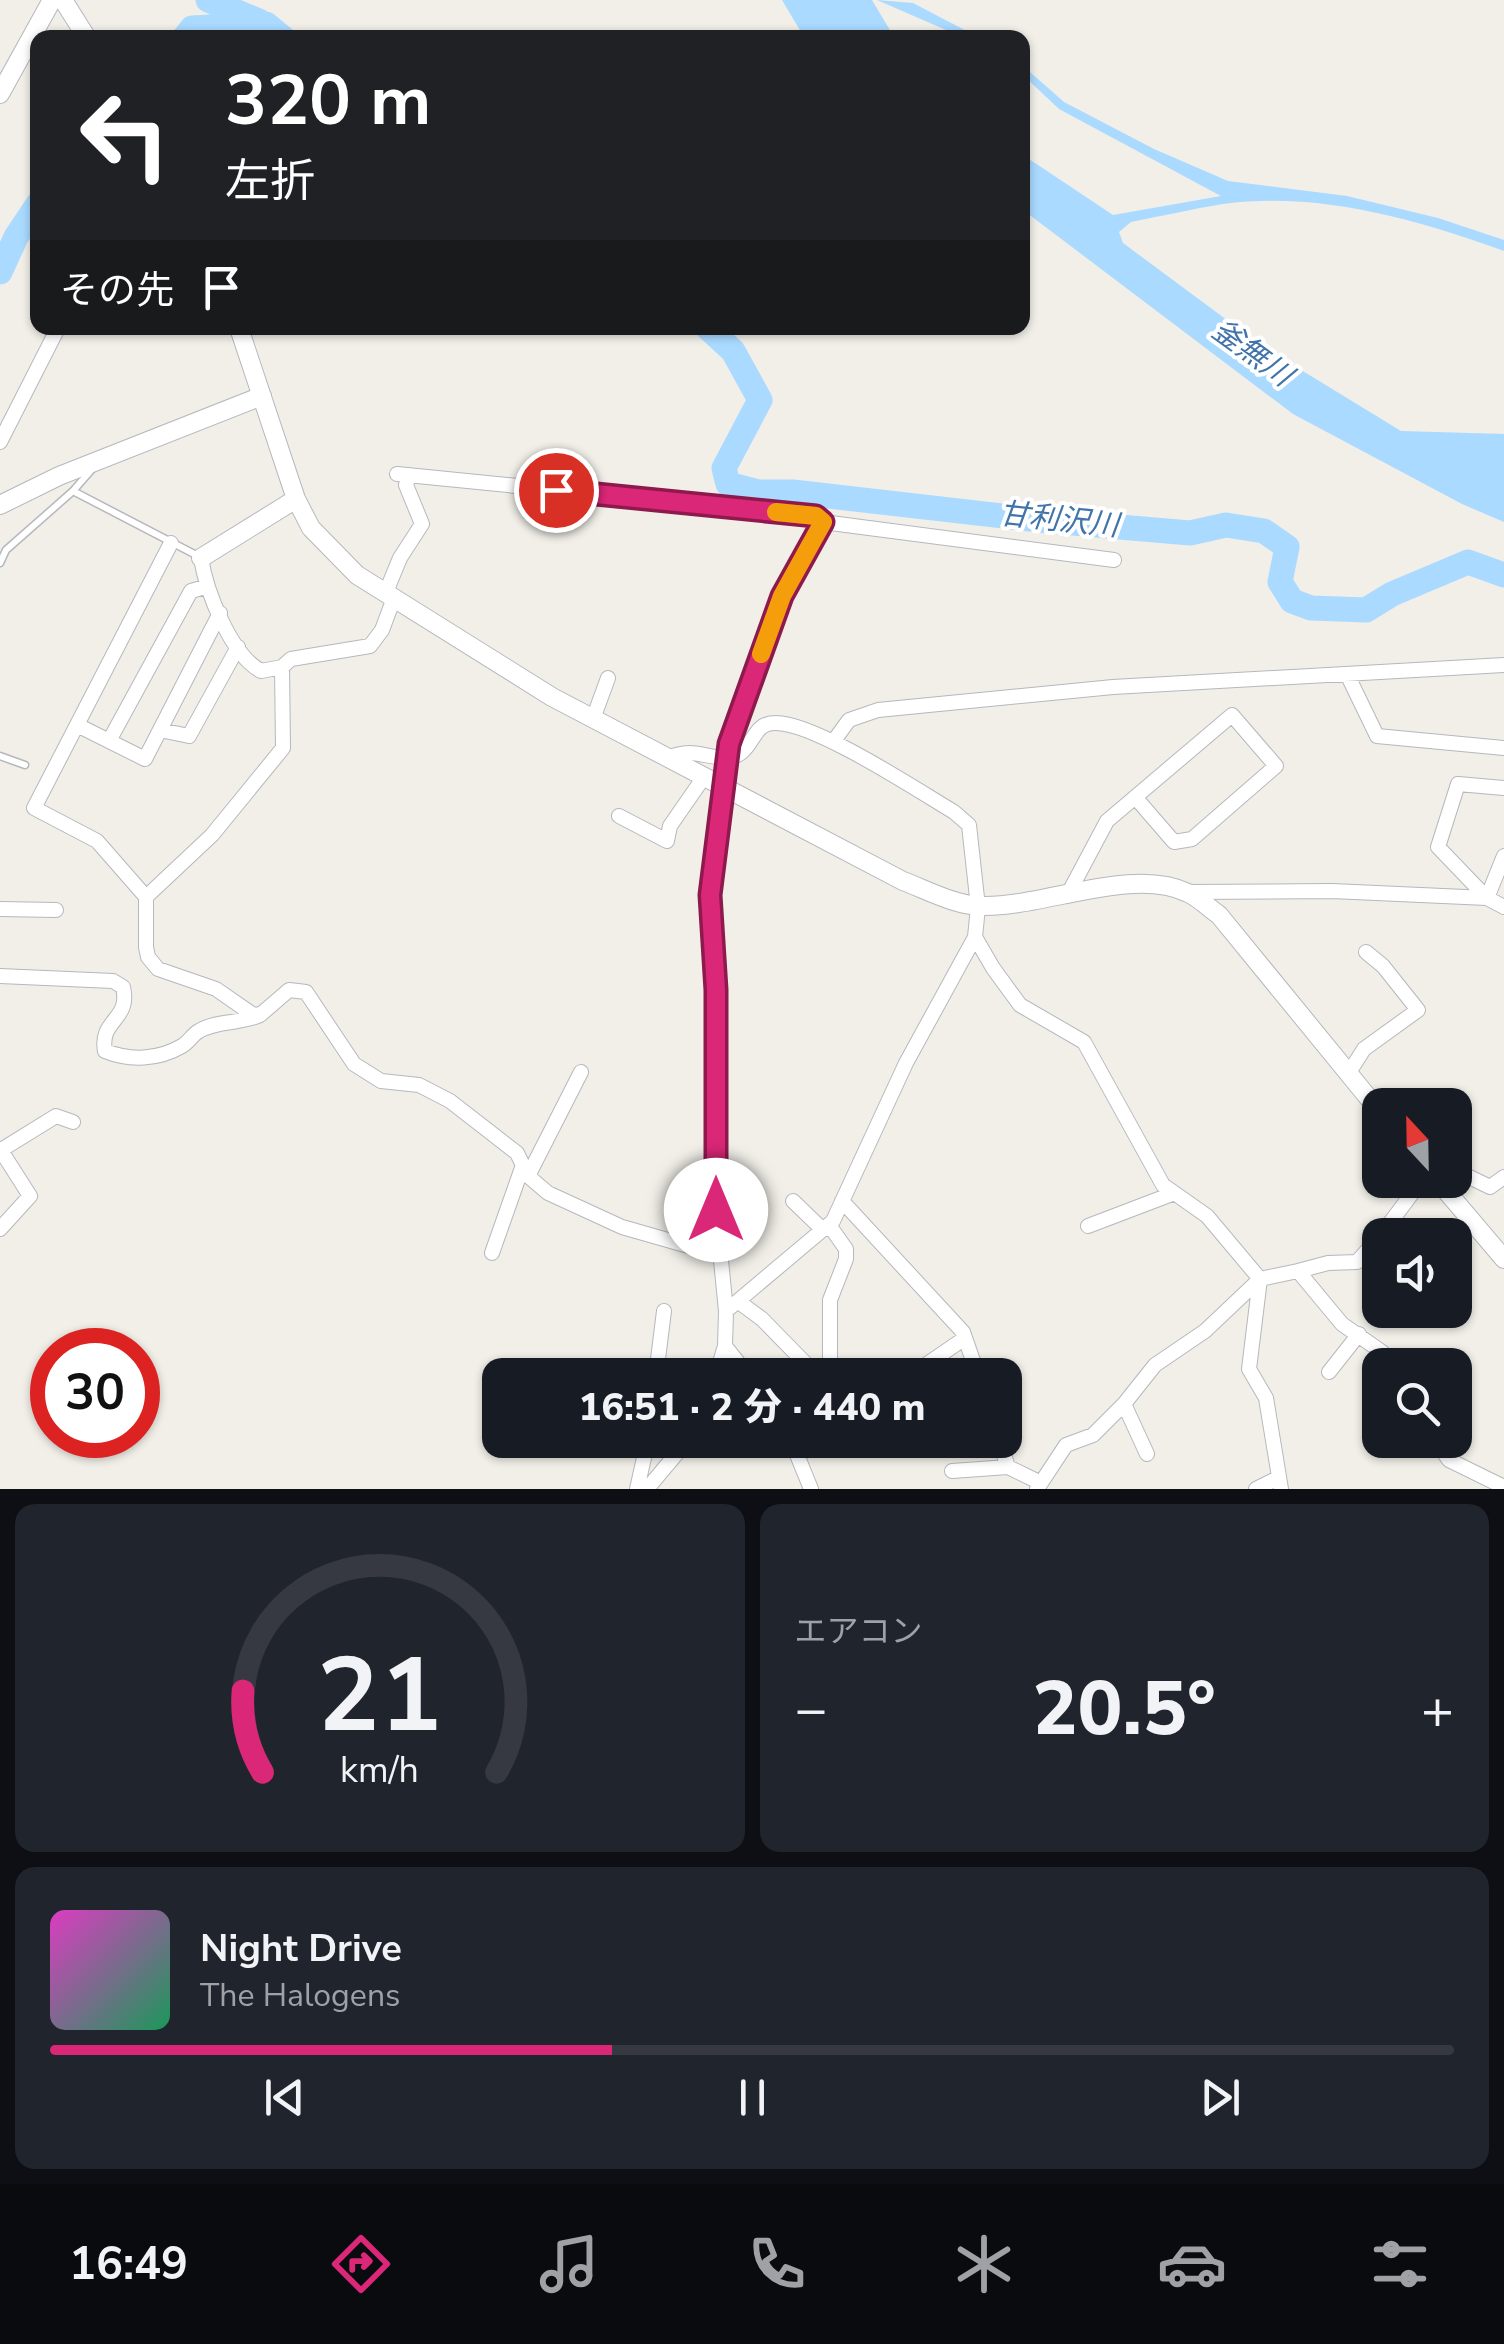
<!DOCTYPE html>
<html lang="ja">
<head>
<meta charset="utf-8">
<style>
	:root { --surface:#171b24; --page:#20242c; --text:#f1f3f6; --muted:#9ea1a6; --line:#363941; --accent:#db2777 }
	body { margin:0; font-family:"Nunito Sans","Noto Sans JP",sans-serif; background:var(--page); color:var(--text); height:100vh; display:flex; flex-direction:column; font-size:38px; white-space:nowrap }
	* { box-sizing:border-box; margin:0 }
	p { font-size:32px; color:var(--muted) }
	.icon { flex:none; width:55px; height:55px; fill:none; stroke:currentColor; stroke-width:2; stroke-linecap:round; stroke-linejoin:round }
	.map { position:relative; height:1489px; overflow:hidden }
	.details { display:flex; flex-direction:column; gap:15px; padding:15px; background:#0d0f14; flex:1 }
	.details>* { flex:none }
	.hud { position:absolute; left:30px; top:30px; width:1000px; height:305px; border-radius:20px; box-shadow:0 2px 8px #0004; background:#202124; color:#fff; overflow:hidden }
	.needle { width:65px; rotate:338deg }
	.tools { position:absolute; left:1362px; top:1088px; display:grid; gap:20px }
	.tools a { display:grid; place-items:center; width:110px; height:110px; border-radius:20px; background:var(--surface); box-shadow:0 2px 8px #0004; font-size:50px }
	.speed { position:absolute; left:30px; top:1328px; display:flex; gap:20px; font-size:50px; font-weight:700; text-align:center }
	.speed>* { display:grid; place-content:center; width:130px; height:130px; border-radius:50%; background:var(--surface); box-shadow:0 2px 8px #0004; line-height:1 }
	.speed .limit { border:15px solid #d22; background:#fff; color:#111 }
	.pin { position:absolute; display:grid; place-items:center; width:85px; height:85px; color:#fff; margin:-42px; border:5px solid #fff; border-radius:50%; box-shadow:0 2px 10px #0007 }
	.me { position:absolute; width:110px; margin:-55px; rotate:0deg; stroke-linejoin:round; filter:drop-shadow(0 0 8px #0008) }
	.turn { display:flex; align-items:center; gap:35px; height:210px; padding:0 30px; font-size:45px }
	.turn .icon { width:130px; height:130px; stroke-width:2.5 }
	.turn b { display:block; font-size:70px; line-height:85px }
	.then { display:flex; align-items:center; height:95px; padding:0 30px; background:#0003; gap:20px; font-size:38px }
	.big { font-size:75px; font-weight:800; line-height:1.1 }
	.details .widget { flex:1; display:flex; flex-direction:column; justify-content:center; gap:15px; min-width:0; padding:0 35px; border-radius:20px; background:var(--page) }
	.details .dial { align-items:center; gap:0 }
	.dial svg { height:260px; overflow:visible; fill:none; stroke:var(--line); stroke-width:7; stroke-linecap:round; text-anchor:middle }
	.dial text { fill:var(--text); stroke:none }
	.song { display:flex; align-items:center; gap:30px }
	.cover { width:120px; height:120px; border-radius:15px; background:linear-gradient(135deg,hsl(310 70% 55%),hsl(150 70% 35%)) }
	.played { height:10px; border-radius:5px; background:linear-gradient(90deg,var(--accent) 40%,var(--line) 40%) }
	.keys { display:flex; justify-content:space-around; direction:ltr }
	.heat { display:flex; justify-content:space-between; align-items:center; font-size:55px; direction:ltr }
	.details .tiles { flex:1; display:grid; gap:15px; grid-template-columns:1fr 1fr }
	.widget:last-child { grid-column:span 2 }
	.trip { position:absolute; left:482px; top:1358px; width:540px; height:100px; border-radius:20px; background:var(--surface); box-shadow:0 2px 8px #0004; font-weight:800; line-height:100px; text-align:center }
	.tab-bar { display:flex; height:160px; justify-content:space-around; align-items:center; background:#090b0e; color:var(--muted) }
	.tab-bar .icon { width:70px; height:70px }
	.tab-bar .current { color:var(--accent) }
	.tab-bar b { font-size:45px; color:var(--text) }
	.map>svg:first-child { display:block }
</style>
</head>
<body>
<div class="map">
<svg width="1504" height="1489" viewBox="0 0 1504 1489">
	<rect width="100%" height="100%" fill="#f1efe8"/>
	<!-- water -->
	<path fill="#aadaff" d="M 782,0 L 872,0 L 894,37 L 804,37 Z
		M 877,0 L 913,3 L 978,37 L 962,37 Z
		M 1022,65 L 1064,102 L 1154,149 L 1228,181 L 1347,196 L 1438,218 L 1504,240 L 1504,251 C 1416,219 1318,191 1223,204 C 1192,209 1162,216 1131,222 L 1119,232 L 1123,243 L 1262,346 L 1401,431 L 1504,434 L 1504,522 L 1462,504 L 1293,414 L 1023,210 L 1023,155 L 1113,215 L 1221,196 L 1059,109 L 1023,75 Z"/>
	<g fill="none" stroke-linecap="round" stroke-linejoin="round">
		<!-- river -->
		<path stroke="#aadaff" stroke-width="25" d="M 208,0 L 259,21
			M 184,38 L 192,28 L 266,24 L 283,38
			M 0,272 L 16,237 L 38,204
			M 708,328 L 733,351 L 760,400 L 724,468 L 728,484 L 759,492 L 793,492 L 1038,520 L 1190,533 L 1226,525 L 1264,531 L 1287,547 L 1280,582 L 1292,601 L 1311,608 L 1366,610 L 1392,594 L 1468,562 L 1504,575"/>
		<!-- service casing -->
		<g stroke="#b5b8bc" stroke-width="9">
			<path id="service" d="M 73,491 L 200,557
				M 0,563 L 6,550 L 73,491 L 93,468
				M 0,756 L 25,765"/>
		</g>
		<!-- minor casing -->
		<g stroke="#b5b8bc" stroke-width="16">
			<path id="minor" d="M 0,442 L 58,328
				M 397,474 L 816,516 L 823,522 L 1114,560
				M 171,543 L 34,808 L 97,841 L 146,897 L 146,947 L 148,957 L 158,969 L 216,989 L 252,1014 L 260,1015 L 289,990 L 306,992 L 354,1064 L 381,1081 L 419,1085 L 450,1101 L 517,1153 L 528,1176 L 548,1193 L 622,1227 L 720,1255
				M 201,558 C 206,591 231,655 261,671 L 282,667 L 291,659 L 370,646 L 382,630 L 394,598
				M 386,592 L 400,558 L 422,524 L 406,485 L 409,475
				M 1347,674 L 1377,736 L 1504,748
				M 593,719 L 608,678
				M 77,725 L 145,759 L 220,613
				M 160,730 L 189,736 L 238,647
				M 109,741 L 191,591 L 205,587
				M 833,742 L 849,720 L 878,710 L 1113,687 L 1504,665
				M 666,757 C 674,756 682,753 689,753 C 706,753 727,764 742,752 C 755,741 755,723 775,723 C 814,722 917,790 954,812 L 969,825 L 978,907 L 975,937 L 906,1063 L 833,1221 L 726,1311
				M 1504,788 L 1458,784 L 1438,847 L 1487,898 L 1504,856
				M 619,816 L 667,841 L 670,826 L 704,777
				M 1187,892 L 1332,891 L 1487,898 L 1504,907
				M 1067,896 L 1107,821 L 1232,715 L 1276,766 L 1192,839 L 1174,842 L 1135,797
				M 146,897 L 212,835 L 283,748 L 282,667
				M 0,909 L 56,910
				M 975,937 L 993,968 L 1020,1005 L 1084,1042 L 1163,1185 L 1207,1216 L 1260,1279 L 1249,1369 L 1266,1398 L 1281,1489
				M 0,976 L 113,981 L 123,987 C 131,1021 99,1019 105,1051 C 130,1061 158,1060 182,1046 C 189,1042 193,1034 199,1031 C 217,1020 242,1024 260,1015
				M 1348,1074 L 1364,1049 L 1418,1010 L 1383,966 L 1366,952
				M 0,1149 L 30,1196 L 0,1229
				M 1,1150 L 56,1116 L 73,1122
				M 1455,1170 L 1490,1187 L 1504,1177
				M 528,1176 L 581,1072
				M 793,1201 L 823,1230
				M 842,1201 L 963,1332 L 978,1375
				M 829,1225 L 846,1249 L 846,1259 L 830,1300 L 830,1375
				M 1088,1226 L 1172,1194
				M 1381,1235 L 1422,1180
				M 492,1253 L 523,1165
				M 1298,1271 L 1328,1263 L 1357,1262 L 1380,1236
				M 739,1302 L 762,1319 L 807,1365 L 793,1375
				M 725,1346 L 748,1375
				M 1329,1372 L 1359,1334
				M 656,1375 L 664,1311
				M 716,1375 L 725,1346 L 726,1311 L 716,1210 L 716,990 L 710,895 L 714,841 L 725,788 L 729,744 L 781,595 L 823,522
				M 911,1375 L 965,1338
				M 1124,1404 L 1147,1454
				M 791,1440 L 811,1489
				M 999,1440 L 1008,1467 L 1041,1483
				M 1435,1440 L 1449,1460 L 1504,1487
				M 798,1456 L 818,1440
				M 952,1471 L 1008,1467
				M 637,1489 L 648,1440
				M 647,1489 L 688,1440
				M 1037,1489 L 1066,1445 L 1093,1435 L 1124,1404 L 1155,1365 L 1205,1331 L 1260,1279 L 1298,1271 L 1342,1324 L 1382,1352 L 1387,1365
				M 1256,1489 L 1278,1478"/>
		</g>
		<!-- tertiary casing -->
		<g stroke="#b5b8bc" stroke-width="20">
			<path id="tertiary" d="M 63,0 L 87,38
				M 0,94 L 52,0
				M 239,328 L 296,499 L 311,528 L 357,575 L 552,697 L 903,881 C 927,890 956,906 983,906 C 1044,907 1133,866 1188,893 C 1199,898 1209,908 1219,915 L 1380,1112
				M 0,505 L 59,476 L 262,396
				M 201,558 L 296,499
				M 1437,1180 L 1504,1259"/>
		</g>
		<!-- service -->
		<use href="#service" stroke="#fff" stroke-width="6"/>
		<!-- minor -->
		<use href="#minor" stroke="#fff" stroke-width="14"/>
		<!-- tertiary -->
		<use href="#tertiary" stroke="#fff" stroke-width="18"/>
	</g>
	<g fill="none" stroke-linecap="round" stroke-linejoin="round">
		<!-- route casing -->
		<g stroke="#8e194d" stroke-width="25">
			<path id="route" d="M 556,490 L 816,516 L 823,522 L 782,596 L 729,744 L 710,895 L 716,990 L 716,1210"/>
		</g>
		<!-- route -->
		<use href="#route" stroke="#db2777" stroke-width="18"/>
		<!-- slow -->
		<path stroke="#f59e0b" stroke-width="18" d="M 761,654 L 782,596 L 823,522 L 816,516 L 776,512"/>
	</g>
	<g text-anchor="middle" dominant-baseline="central" stroke-width="8" stroke-linejoin="round" paint-order="stroke">
		<!-- water labels -->
		<g font-size="30" font-style="italic" fill="#4174aa" stroke="#fff">
			<text transform="translate(1252 353) rotate(36)">釜無川</text>
			<text transform="translate(1059 520) rotate(6)">甘利沢川</text>
		</g>
	</g>
</svg>
<div class="tools">
<a><svg class="needle" viewBox="-14 -14 28 28"><path d="M0-13l5 13h-10z" fill="#e53935"/><path d="M0 13l5-13h-10z" fill="#9ea1a6"/></svg></a>
<a><svg class="icon" aria-label="sound" viewBox="0 0 24 24"><path d="M4 9h4l5-4v14l-5-4H4zM17 9q2 3 0 6"/></svg></a>
<a><svg class="icon" aria-label="search" viewBox="0 0 24 24"><circle cx="10" cy="10" r="6"/><path d="M15 15l6 6"/></svg></a>
</div>
<div class="speed"><div class="limit">30</div></div>
<div class="pin" style="left:556px;top:490px;background:#d93025"><svg class="icon" aria-label="arrive" viewBox="0 0 24 24"><path d="M6 21V4h12l-3 4 3 4H6"/></svg></div>
<svg class="me" style="left:716px;top:1210px" viewBox="-20 -20 40 40"><circle r="19" fill="#fff"/><path d="M0-13L10 11 0 6-10 11z" fill="#db2777"/></svg>
<div class="trip">16:51 · 2 分 · 440 m</div>
<div class="hud">
<div class="turn"><svg class="icon" aria-label="left" viewBox="0 0 24 24"><path d="M17 20v-9H6M10 6l-5 5 5 5"/></svg><div><b>320 m</b>左折</div></div>
<div class="then">その先<svg class="icon" aria-label="arrive" viewBox="0 0 24 24"><path d="M6 21V4h12l-3 4 3 4H6"/></svg></div>
</div>
</div>
<section class="details">
<div class="tiles">
<div class="widget dial"><svg viewBox="0 0 100 80">
<path d="M14 69A42 42 0 1 1 86 69"/>
<path d="M14 69A42 42 0 0 1 8 44" stroke="#db2777"/>
<text x="50" y="56" font-size="32" font-weight="700">21</text>
<text x="50" y="72" font-size="11">km/h</text>
</svg></div>
<div class="widget"><p>エアコン</p>
<div class="heat"><a>−</a><b class="big">20.5°</b><a>+</a></div>
</div>
<div class="widget">
<div class="song"><i class="cover"></i><div><b>Night Drive</b><p>The Halogens</p></div></div>
<div class="played"></div>
<div class="keys"><svg class="icon" aria-label="previous" viewBox="0 0 24 24"><path d="M18 5L8 12l10 7zM5 5v14"/></svg><svg class="icon" aria-label="pause" viewBox="0 0 24 24"><path d="M8 5v14M16 5v14"/></svg><svg class="icon" aria-label="next" viewBox="0 0 24 24"><path d="M6 5l10 7-10 7zM19 5v14"/></svg></div>
</div>
</div>
</section>
<nav class="tab-bar">
<b>16:49</b>
<svg class="icon current" aria-label="directions" viewBox="0 0 24 24"><path d="M12 3l9 9-9 9-9-9zM9 14v-3h6M13 9l2 2-2 2"/></svg>
<svg class="icon" aria-label="music" viewBox="0 0 24 24"><path d="M9 18V5l10-2v13"/><circle cx="6" cy="18" r="3"/><circle cx="16" cy="16" r="3"/></svg>
<svg class="icon" aria-label="phone" viewBox="0 0 24 24"><path d="M5 4h4l2 5-3 2q2 4 5 5l2-3 5 2v4C11 20 4 13 5 4z"/></svg>
<svg class="icon" aria-label="climate" viewBox="0 0 24 24"><path d="M12 3v18M4 7l16 10M4 17L20 7"/></svg>
<svg class="icon" aria-label="car" viewBox="0 0 24 24"><path d="M5 17H2v-5l4-1 3-4h7l3 4 3 1v5h-3M9 17h6M6 11h13"/><circle cx="7" cy="17" r="2"/><circle cx="17" cy="17" r="2"/></svg>
<svg class="icon" aria-label="filters" viewBox="0 0 24 24"><path d="M4 7h16M4 17h16"/><circle cx="9" cy="7" r="2"/><circle cx="15" cy="17" r="2"/></svg>
</nav>
</body>
</html>
